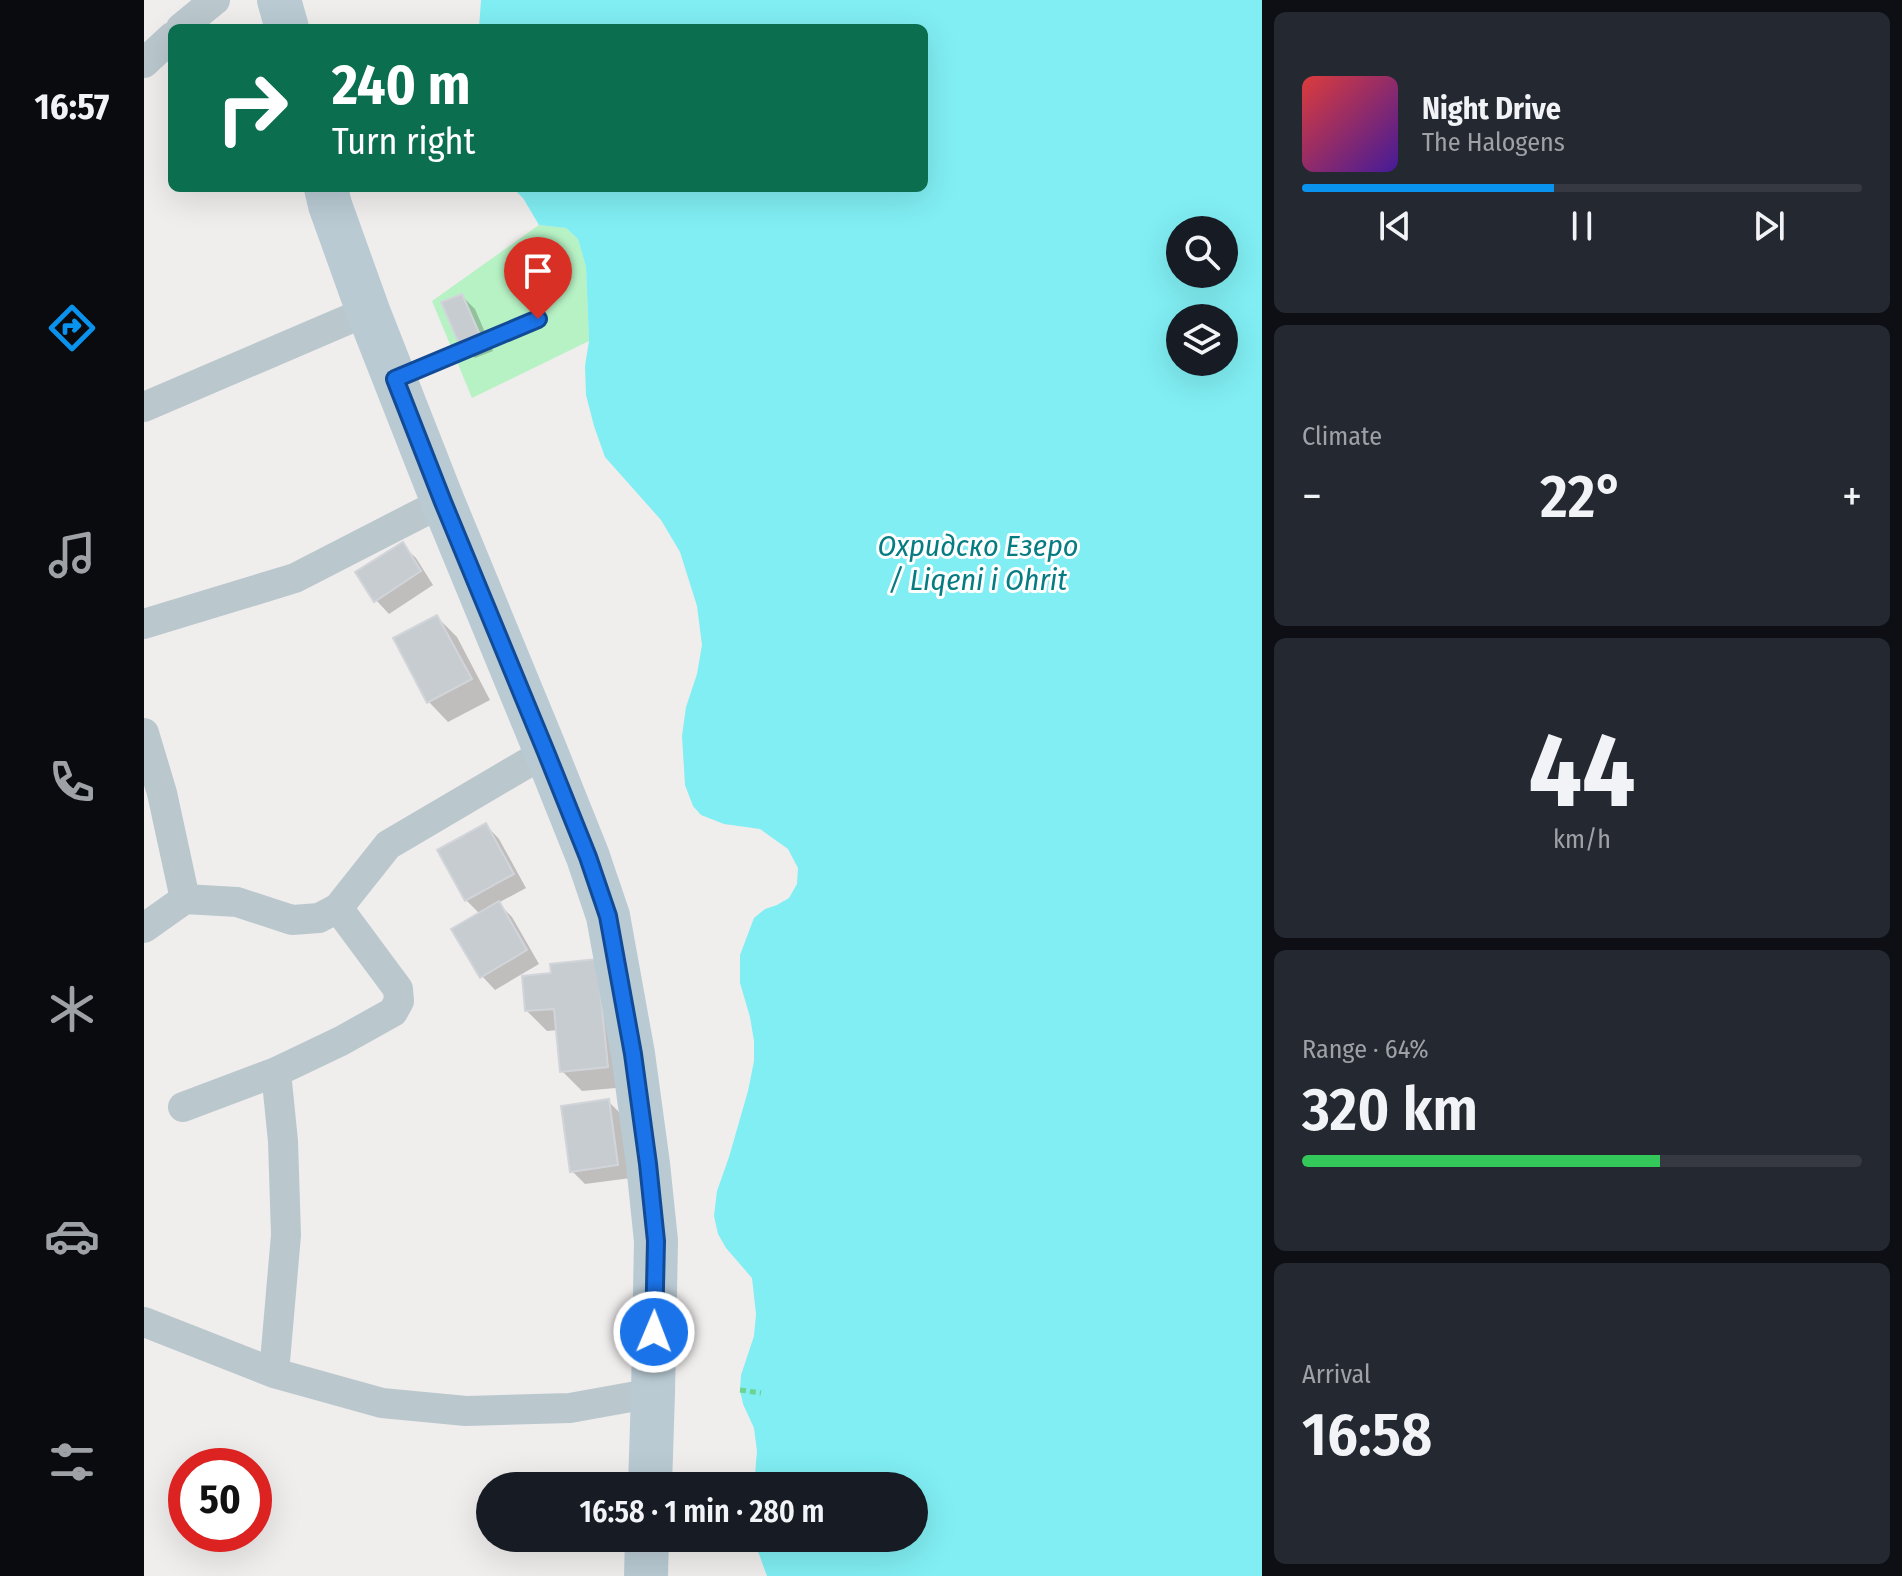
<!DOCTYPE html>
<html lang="en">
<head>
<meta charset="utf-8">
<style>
	:root { --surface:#171b24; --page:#242831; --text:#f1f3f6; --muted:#9ea1a6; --line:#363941; --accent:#0992ee }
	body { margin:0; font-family:"Fira Sans Condensed",sans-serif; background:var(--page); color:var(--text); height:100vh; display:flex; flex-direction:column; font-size:30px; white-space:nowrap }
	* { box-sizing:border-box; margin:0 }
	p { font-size:26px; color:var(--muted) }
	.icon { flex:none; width:44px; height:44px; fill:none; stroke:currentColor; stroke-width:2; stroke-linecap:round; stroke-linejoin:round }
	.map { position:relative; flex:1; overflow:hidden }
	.side { display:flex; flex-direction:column; gap:12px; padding:12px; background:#0d0f14; width:640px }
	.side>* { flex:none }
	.guide { position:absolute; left:24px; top:24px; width:760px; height:168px; border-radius:12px; box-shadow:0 8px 32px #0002; background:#0b6e4f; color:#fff; overflow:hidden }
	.fabs { position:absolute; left:1022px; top:216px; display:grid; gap:16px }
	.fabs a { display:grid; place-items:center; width:72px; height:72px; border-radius:50%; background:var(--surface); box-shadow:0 8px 32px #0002; font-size:40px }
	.speed { position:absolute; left:24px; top:1448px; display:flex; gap:16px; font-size:40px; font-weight:700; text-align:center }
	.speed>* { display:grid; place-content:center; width:104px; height:104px; border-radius:50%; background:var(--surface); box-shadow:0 8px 32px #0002; line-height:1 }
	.speed .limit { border:12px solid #d22; background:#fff; color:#111 }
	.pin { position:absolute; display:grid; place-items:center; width:68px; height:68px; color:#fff; margin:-82px -34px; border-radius:50% 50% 50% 0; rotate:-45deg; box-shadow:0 0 8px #0007 }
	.pin .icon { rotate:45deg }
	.me { position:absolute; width:88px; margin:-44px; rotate:1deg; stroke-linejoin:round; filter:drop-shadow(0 0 6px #0008) }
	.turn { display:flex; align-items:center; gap:28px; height:168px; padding:0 32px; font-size:36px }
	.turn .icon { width:104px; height:104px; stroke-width:2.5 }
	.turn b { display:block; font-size:56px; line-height:68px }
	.big { font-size:60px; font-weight:600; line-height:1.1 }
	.side .card { flex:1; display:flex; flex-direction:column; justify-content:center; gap:12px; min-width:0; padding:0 28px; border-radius:12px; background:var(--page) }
	.side .dial { align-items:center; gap:0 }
	.dial b { font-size:104px; line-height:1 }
	.song { display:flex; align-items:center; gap:24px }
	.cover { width:96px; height:96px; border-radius:12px; background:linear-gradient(135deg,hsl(0 70% 55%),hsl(260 70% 35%)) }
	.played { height:8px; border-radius:4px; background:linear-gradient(90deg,var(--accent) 45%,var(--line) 45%) }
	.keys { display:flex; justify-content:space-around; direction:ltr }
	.heat { display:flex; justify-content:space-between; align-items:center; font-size:44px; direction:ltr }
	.charge { height:12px; border-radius:6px; background:linear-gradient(90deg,#34c759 64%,var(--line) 0) }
	.trip { position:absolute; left:332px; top:1472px; width:452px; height:80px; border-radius:40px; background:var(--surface); box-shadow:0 8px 32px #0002; font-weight:600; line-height:80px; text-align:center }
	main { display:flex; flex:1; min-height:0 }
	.tabs { display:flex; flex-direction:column; width:144px; justify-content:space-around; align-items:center; background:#090b0e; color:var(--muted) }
	.tabs .icon { width:56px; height:56px }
	.tabs .active { color:var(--accent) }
	.tabs b { font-size:36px; color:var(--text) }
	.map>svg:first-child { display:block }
</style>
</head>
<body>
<main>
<nav class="tabs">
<b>16:57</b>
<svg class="icon active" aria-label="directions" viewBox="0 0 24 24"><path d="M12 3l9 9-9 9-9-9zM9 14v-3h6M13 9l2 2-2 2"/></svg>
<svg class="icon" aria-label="music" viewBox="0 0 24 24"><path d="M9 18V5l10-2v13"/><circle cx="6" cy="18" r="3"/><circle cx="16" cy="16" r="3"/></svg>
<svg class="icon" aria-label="phone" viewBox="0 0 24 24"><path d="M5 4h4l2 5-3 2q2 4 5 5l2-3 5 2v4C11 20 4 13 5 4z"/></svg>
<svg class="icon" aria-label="climate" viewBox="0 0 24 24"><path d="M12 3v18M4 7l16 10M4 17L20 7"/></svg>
<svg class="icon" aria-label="car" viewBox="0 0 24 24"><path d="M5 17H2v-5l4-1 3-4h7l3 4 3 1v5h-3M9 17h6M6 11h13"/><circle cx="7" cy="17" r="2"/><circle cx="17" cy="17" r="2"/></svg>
<svg class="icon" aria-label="filters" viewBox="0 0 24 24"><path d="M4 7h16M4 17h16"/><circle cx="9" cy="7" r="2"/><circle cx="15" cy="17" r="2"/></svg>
</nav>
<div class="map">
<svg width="1118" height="1576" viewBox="0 0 1118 1576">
	<rect width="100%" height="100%" fill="#f0eded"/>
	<!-- green -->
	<path fill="#b7f2c4" d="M 395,225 L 422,228 L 434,239 L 442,267 L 445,341 L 328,398 L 288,301 Z"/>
	<!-- water -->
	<path fill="#80eef3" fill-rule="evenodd" d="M 337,0 L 1118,0 L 1118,1576 L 623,1576 L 609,1538 L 770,1538 L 770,1486 L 610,1486 L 613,1451 L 610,1428 L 599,1404 L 596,1390 L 597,1375 L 610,1336 L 612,1314 L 608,1278 L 582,1248 L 574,1234 L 570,1216 L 573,1191 L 585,1157 L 604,1091 L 610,1061 L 610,1041 L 606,1017 L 596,983 L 596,955 L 610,918 L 621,909 L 633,905 L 645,898 L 653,884 L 654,868 L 644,849 L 616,829 L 580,824 L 557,815 L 549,806 L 541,785 L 538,736 L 542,707 L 553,674 L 558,645 L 553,606 L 536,552 L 517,520 L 461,457 L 450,426 L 442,395 L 441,366 L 445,341 L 442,267 L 434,239 L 422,228 L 395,225 L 379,198 L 369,188 L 780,188 L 780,28 L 335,28 ZM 1036,230 L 1080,230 L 1080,274 L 1036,274 ZM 1036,318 L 1080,318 L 1080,362 L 1036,362 Z"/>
	<!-- shadow -->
	<path fill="#0003" d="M 318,296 L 331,309 L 349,351 L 331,358 L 318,345 Z
		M 258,545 L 272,558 L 289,585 L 245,614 L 232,600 Z
		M 293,617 L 313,637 L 346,700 L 304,722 L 285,702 Z
		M 342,825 L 355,839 L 382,888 L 354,903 L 368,917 L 395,964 L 351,990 L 338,976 L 336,914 L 322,900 Z
		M 473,981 L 483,1087 L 438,1091 L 418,1071 L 414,1030 L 403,1031 L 383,1011 Z
		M 465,1102 L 478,1115 L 487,1178 L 441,1184 L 428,1171 Z"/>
	<!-- building -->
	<path fill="#c7ccd1" stroke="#d1d5da" stroke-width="2" d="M 318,294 L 337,337 L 316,346 L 297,302 Z
		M 259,542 L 277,571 L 230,602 L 211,572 Z
		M 293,615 L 328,679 L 283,703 L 249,638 Z
		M 342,823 L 370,874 L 321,901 L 293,850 Z
		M 355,901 L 383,950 L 336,978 L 307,929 Z
		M 453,959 L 464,1067 L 416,1072 L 410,1009 L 381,1011 L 378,976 L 407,973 L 406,964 Z
		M 465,1099 L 474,1165 L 426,1172 L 417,1106 Z"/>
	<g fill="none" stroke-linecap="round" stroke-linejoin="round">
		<!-- path -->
		<path stroke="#6cd390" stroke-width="5" stroke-dasharray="6 4" stroke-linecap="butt" d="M 596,1390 L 617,1393"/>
		<!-- lane -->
		<path stroke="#bac8ce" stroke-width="16" d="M 252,379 L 394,319"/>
		<!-- street -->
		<path stroke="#bac8ce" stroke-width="30" d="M 37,28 L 71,0
			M 0,63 L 28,37
			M 0,407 L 224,311
			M 0,624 L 151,578 L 299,502
			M 0,733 L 18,793 L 41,899
			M 0,928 L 41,899 L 93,902 L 148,920 L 175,918 L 194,908 L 244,845 L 402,752
			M 39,1107 L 132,1072 L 197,1041 L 249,1012 L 255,1001 L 254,989 L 194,908
			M 0,1322 L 130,1373 L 238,1403 L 322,1411 L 426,1408 L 509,1393
			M 130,1373 L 142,1235 L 139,1141 L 132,1072"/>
		<!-- secondary -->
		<path stroke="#b9cad3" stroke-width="44" d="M 135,0 L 143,28
			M 182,188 L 186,205 L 224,311 L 299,502 L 402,752 L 444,857 L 464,916 L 489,1054 L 504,1164 L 512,1241 L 509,1393 L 506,1486
			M 502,1576 L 503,1538"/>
	</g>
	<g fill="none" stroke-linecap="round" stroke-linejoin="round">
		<!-- route casing -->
		<g stroke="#114b97" stroke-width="20">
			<path id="route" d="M 394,319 L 251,379 L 299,502 L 402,752 L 444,857 L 464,916 L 489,1054 L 504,1164 L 512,1241 L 510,1332"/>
		</g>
		<!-- route -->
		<use href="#route" stroke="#1a73e8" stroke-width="14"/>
	</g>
	<g text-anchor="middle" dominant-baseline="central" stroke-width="6" stroke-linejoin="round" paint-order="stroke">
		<!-- water labels -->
		<g font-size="30" font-style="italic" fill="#057c82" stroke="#fff">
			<text x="834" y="546">Охридско Езеро<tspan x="834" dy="34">/ Liqeni i Ohrit</tspan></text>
		</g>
	</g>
</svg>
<div class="fabs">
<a><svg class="icon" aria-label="search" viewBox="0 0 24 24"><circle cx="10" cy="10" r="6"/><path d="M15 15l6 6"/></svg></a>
<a><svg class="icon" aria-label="layers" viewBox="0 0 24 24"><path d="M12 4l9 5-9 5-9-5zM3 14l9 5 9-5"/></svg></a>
</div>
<div class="speed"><div class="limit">50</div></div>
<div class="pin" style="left:394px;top:319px;background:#d93025"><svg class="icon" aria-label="arrive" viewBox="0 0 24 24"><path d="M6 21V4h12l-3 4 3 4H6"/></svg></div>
<svg class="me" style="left:510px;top:1332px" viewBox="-20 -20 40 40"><circle r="17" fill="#1a73e8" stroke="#fff" stroke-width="3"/><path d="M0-11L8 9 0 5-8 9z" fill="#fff"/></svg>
<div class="trip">16:58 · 1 min · 280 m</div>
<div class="guide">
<div class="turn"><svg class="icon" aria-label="right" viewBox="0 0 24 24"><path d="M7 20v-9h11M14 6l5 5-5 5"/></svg><div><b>240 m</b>Turn right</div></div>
</div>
</div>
<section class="side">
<div class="card">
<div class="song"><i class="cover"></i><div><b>Night Drive</b><p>The Halogens</p></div></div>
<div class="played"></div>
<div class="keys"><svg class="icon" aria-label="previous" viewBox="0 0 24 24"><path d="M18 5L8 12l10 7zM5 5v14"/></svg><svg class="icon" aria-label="pause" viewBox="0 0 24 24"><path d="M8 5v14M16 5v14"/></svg><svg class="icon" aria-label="next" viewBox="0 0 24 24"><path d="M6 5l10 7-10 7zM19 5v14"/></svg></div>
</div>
<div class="card"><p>Climate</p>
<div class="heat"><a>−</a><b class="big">22°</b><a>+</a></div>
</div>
<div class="card dial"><b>44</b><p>km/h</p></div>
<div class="card"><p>Range · 64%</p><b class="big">320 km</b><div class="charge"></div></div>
<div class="card"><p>Arrival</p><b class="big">16:58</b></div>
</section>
</main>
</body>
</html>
